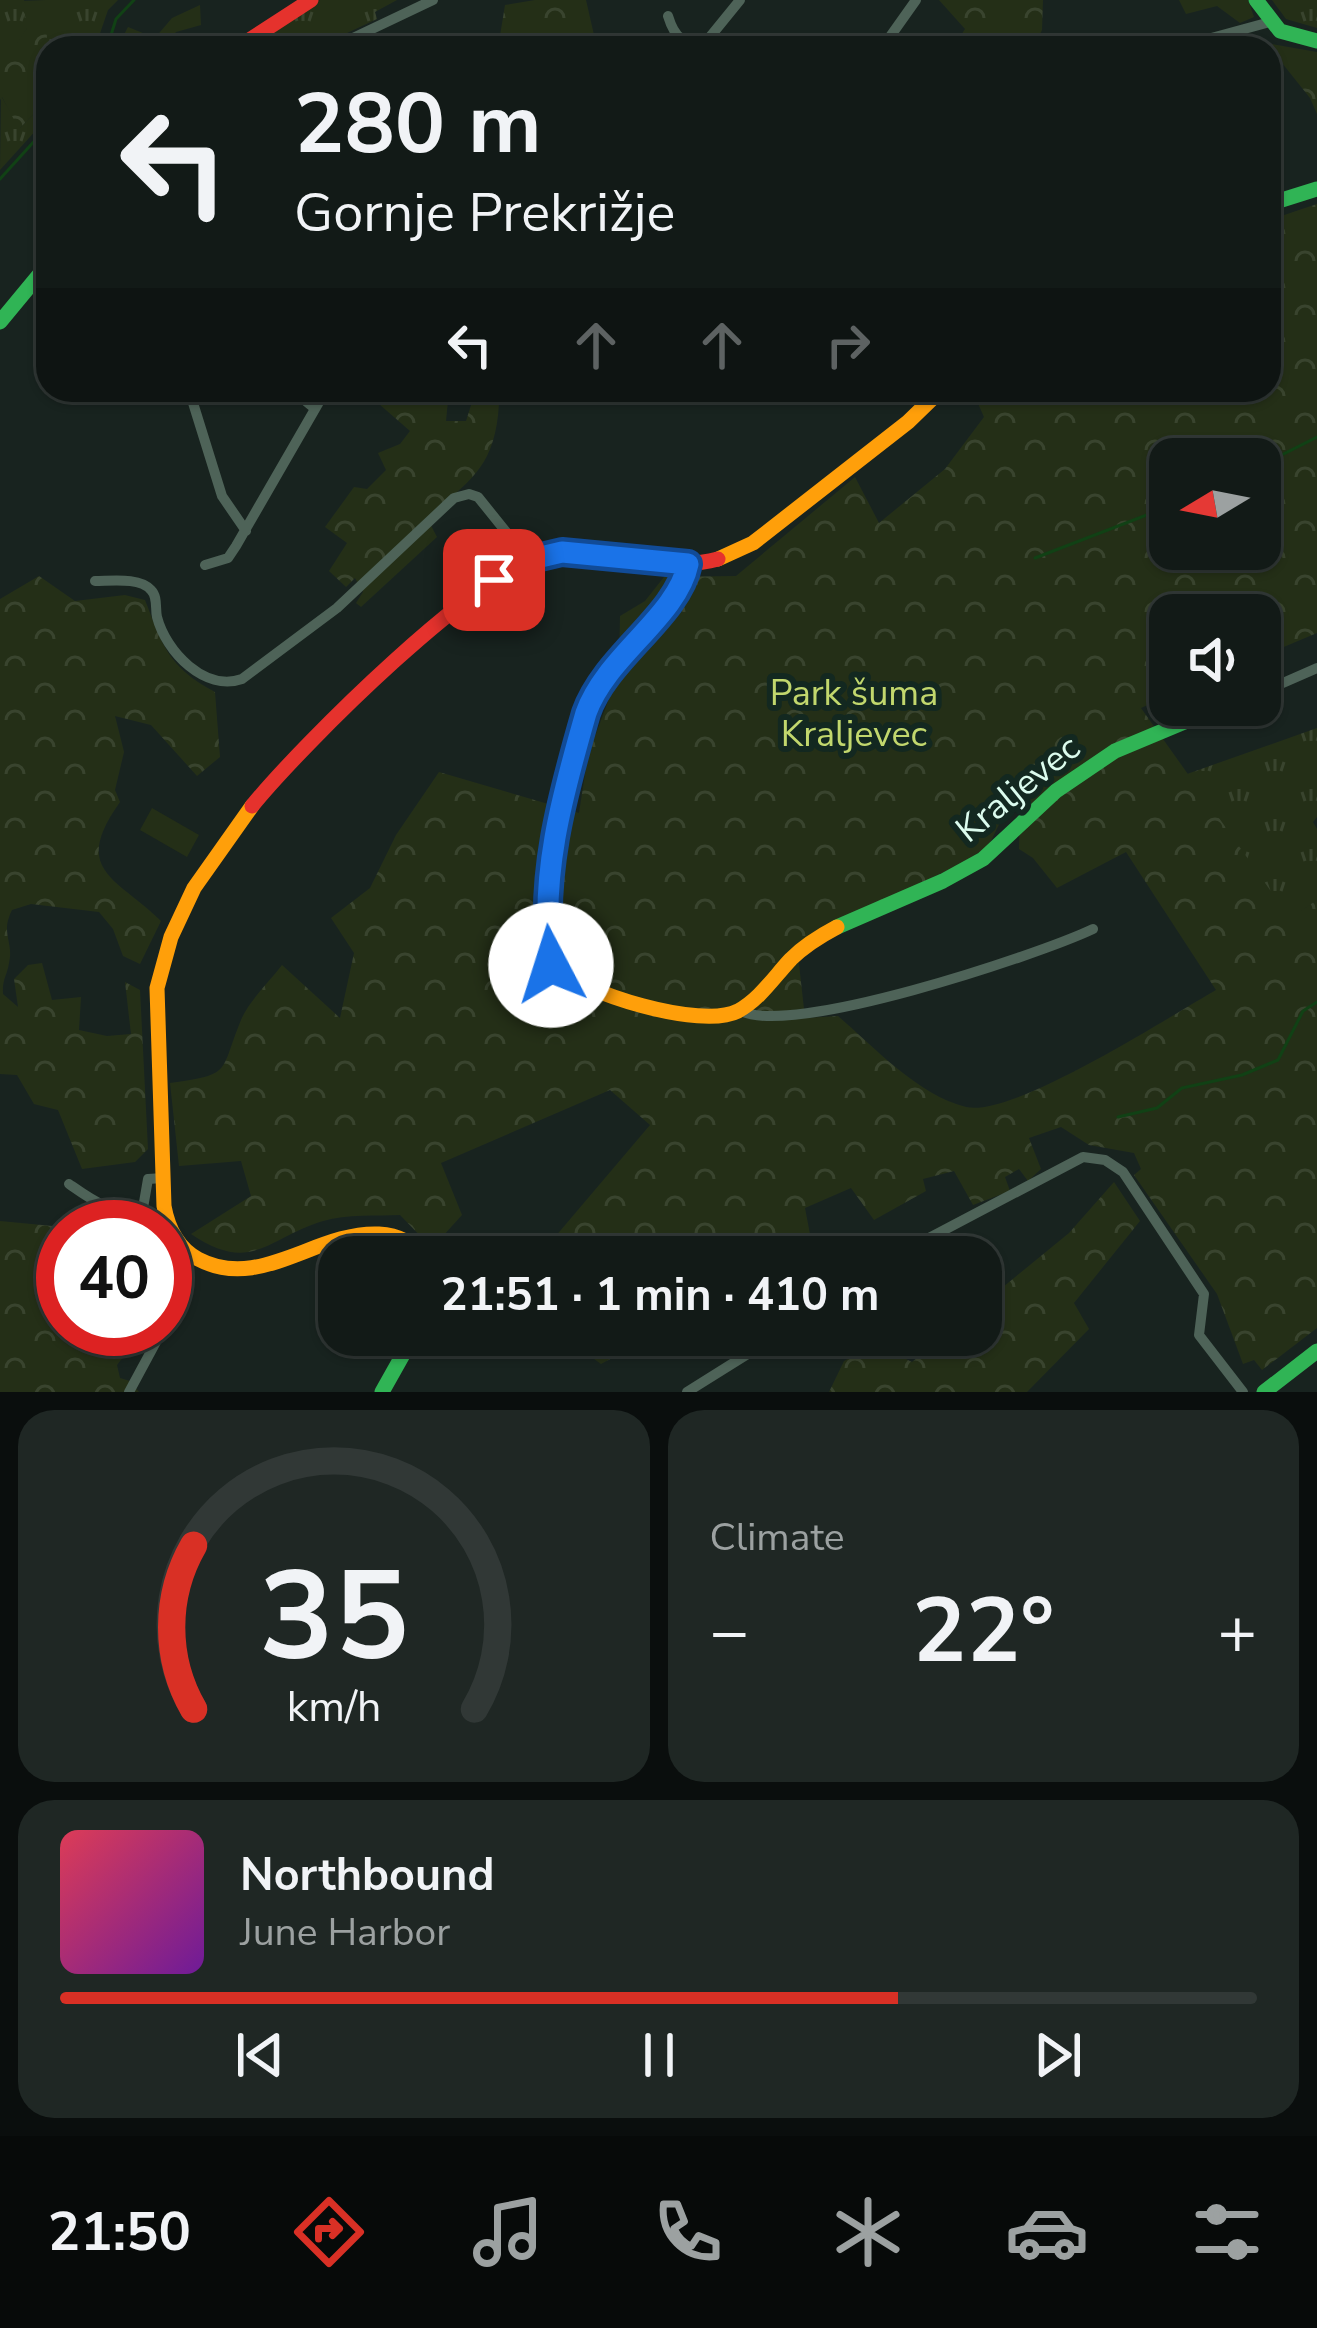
<!DOCTYPE html>
<html lang="en">
<head>
<meta charset="utf-8">
<style>
	:root { --surface:#121a17; --page:#1f2724; --text:#f1f3f6; --muted:#9ca1a1; --line:#313836; --accent:#d93025 }
	body { margin:0; font-family:"Nunito Sans",sans-serif; background:var(--page); color:var(--text); height:100vh; display:flex; flex-direction:column; font-size:45px; white-space:nowrap }
	* { box-sizing:border-box; margin:0 }
	p { font-size:39px; color:var(--muted) }
	.icon { flex:none; width:66px; height:66px; fill:none; stroke:currentColor; stroke-width:2; stroke-linecap:round; stroke-linejoin:round }
	.map { position:relative; height:1392px; overflow:hidden }
	.sheet { display:flex; flex-direction:column; gap:18px; padding:18px; background:#0a0e0d; flex:1 }
	.sheet>* { flex:none }
	.hud { position:absolute; left:36px; top:36px; width:1245px; height:366px; border-radius:36px; box-shadow:0 3px 9px #0004,0 0 0 3px var(--line); background:#121a17; color:var(--text); overflow:hidden }
	.needle { width:78px; rotate:260deg }
	.buttons { position:absolute; left:1149px; top:438px; display:grid; gap:24px }
	.buttons a { display:grid; place-items:center; width:132px; height:132px; border-radius:24px; background:var(--surface); box-shadow:0 3px 9px #0004,0 0 0 3px var(--line); font-size:60px }
	.speed { position:absolute; left:36px; top:1200px; display:flex; gap:24px; font-size:60px; font-weight:700; text-align:center }
	.speed>* { display:grid; place-content:center; width:156px; height:156px; border-radius:50%; background:var(--surface); box-shadow:0 3px 9px #0004,0 0 0 3px var(--line); line-height:1 }
	.speed .limit { border:18px solid #d22; background:#fff; color:#111 }
	.pin { position:absolute; display:grid; place-items:center; width:102px; height:102px; color:#fff; margin:-51px; border-radius:24px; box-shadow:0 6px 18px #0006 }
	.me { position:absolute; width:132px; margin:-66px; rotate:355deg; stroke-linejoin:round; filter:drop-shadow(0 0 9px #0008) }
	.turn { display:flex; align-items:center; gap:42px; height:252px; padding:0 60px; font-size:54px }
	.turn .icon { width:156px; height:156px; stroke-width:2.5 }
	.turn b { display:block; font-size:84px; line-height:102px }
	.lanes { display:flex; align-items:center; height:114px; padding:0 60px; background:#0003; justify-content:center; gap:60px; direction:ltr }
	.lanes .off { opacity:.35 }
	.big { font-size:90px; font-weight:700; line-height:1.1 }
	.sheet .card { flex:1; display:flex; flex-direction:column; justify-content:center; gap:18px; min-width:0; padding:0 42px; border-radius:36px; background:var(--page) }
	.sheet .dial { align-items:center; gap:0 }
	.dial svg { height:312px; overflow:visible; fill:none; stroke:var(--line); stroke-width:7; stroke-linecap:round; text-anchor:middle }
	.dial text { fill:var(--text); stroke:none }
	.song { display:flex; align-items:center; gap:36px }
	.cover { width:144px; height:144px; border-radius:18px; background:linear-gradient(135deg,hsl(350 70% 55%),hsl(280 70% 35%)) }
	.played { height:12px; border-radius:6px; background:linear-gradient(90deg,var(--accent) 70%,var(--line) 70%) }
	.keys { display:flex; justify-content:space-around; direction:ltr }
	.heat { display:flex; justify-content:space-between; align-items:center; font-size:66px; direction:ltr }
	.sheet .tiles { flex:1; display:grid; gap:18px; grid-template-columns:1fr 1fr }
	.card:last-child { grid-column:span 2 }
	.trip { position:absolute; left:318px; top:1236px; width:684px; height:120px; border-radius:36px; background:var(--surface); box-shadow:0 3px 9px #0004,0 0 0 3px var(--line); font-weight:700; line-height:120px; text-align:center }
	.dock { display:flex; height:192px; justify-content:space-around; align-items:center; background:#070a09; color:var(--muted) }
	.dock .icon { width:84px; height:84px }
	.dock .current { color:var(--accent) }
	.dock b { font-size:54px; color:var(--text) }
	.map>svg:first-child { display:block }
</style>
</head>
<body>
<div class="map">
<svg width="1317" height="1392" viewBox="0 0 1317 1392">
	<defs>
		<pattern id="grass-tufts" width="24" height="20" patternUnits="userSpaceOnUse" patternTransform="scale(3)"><rect width="24" height="20" fill="#242f17"/><path d="M3 7l-1-3M5 7V3M7 7l1-3M15 17l-1-3M17 17v-4M19 17l1-3" fill="none" stroke="#39442e"/></pattern>
		<pattern id="forest-crowns" width="20" height="18" patternUnits="userSpaceOnUse" patternTransform="scale(3)"><rect width="20" height="18" fill="#242f17"/><path d="M2 6a3 3 0 1 1 6 0M12 15a3 3 0 1 1 6 0" fill="none" stroke="#39442e"/></pattern>
	</defs>
	<rect width="100%" height="100%" fill="#18231f"/>
	<!-- grass -->
	<path fill="url(#grass-tufts)" d="M 0,0 L 24,0 L 28,27 L 11,53 L 0,52 Z
		M 46,0 L 118,0 L 108,10 L 95,48 L 75,48 L 68,38 L 46,43 Z
		M 320,0 L 397,0 L 375,12 L 377,19 L 315,48 L 246,48 Z
		M 1272,0 L 1317,0 L 1317,28 L 1286,19 Z
		M 200,5 L 201,25 L 176,32 L 163,48 L 117,48 L 128,27 L 155,38 L 172,18 Z
		M 1,96 L 20,128 L 48,99 L 48,117 L 0,170 Z
		M 1317,728 L 1317,817 L 1313,822 L 1317,829 L 1317,900 L 1290,919 L 1187,774 Z"/>
	<!-- forest -->
	<path fill="url(#forest-crowns)" fill-rule="evenodd" d="M 46,0 L 47,42 L 68,38 L 75,48 L 48,48 L 48,99 L 19,129 L 2,97 L 0,100 L 0,52 L 11,52 L 27,28 L 21,1 Z
		M 535,0 L 586,0 L 594,35 L 604,48 L 498,48 L 505,5 Z
		M 939,0 L 1043,0 L 1042,30 L 1033,48 L 953,48 L 965,29 Z
		M 1179,0 L 1248,0 L 1254,17 L 1240,23 L 1217,6 L 1186,14 Z
		M 1266,43 L 1317,52 L 1317,114 L 1310,98 Z
		M 1317,204 L 1317,633 L 1260,657 L 1260,615 L 1170,615 L 1170,695 L 1141,708 L 1290,918 L 1317,900 L 1317,1328 L 1262,1370 L 1254,1360 L 1243,1364 L 1217,1294 L 1134,1175 L 1141,1169 L 1134,1153 L 1089,1145 L 1061,1127 L 1029,1138 L 1041,1169 L 1028,1181 L 1019,1169 L 1005,1177 L 1010,1191 L 973,1205 L 954,1171 L 923,1179 L 926,1191 L 874,1220 L 851,1188 L 805,1208 L 813,1250 L 799,1257 L 538,1257 L 650,1125 L 610,1090 L 441,1163 L 462,1215 L 432,1248 L 400,1215 C 376,1216 347,1214 323,1221 C 267,1238 252,1275 191,1234 L 251,1196 L 241,1161 L 179,1166 L 170,1083 C 233,1074 219,1074 241,1020 C 249,1001 269,982 282,965 L 340,1018 L 354,953 L 331,918 L 370,888 L 396,835 L 439,772 L 579,813 L 588,755 L 619,672 L 620,616 L 645,601 L 664,577 L 736,576 L 855,477 L 879,523 L 945,469 L 984,417 L 972,390 L 1269,390 L 1269,220 ZM 1170,459 L 1260,459 L 1260,549 L 1170,549 ZM 1008,806 L 1020,807 L 1019,849 L 1033,858 L 1057,888 L 1126,852 L 1216,990 C 1170,1016 1013,1118 966,1107 C 918,1095 875,1048 838,1016 L 805,1018 L 797,946 L 817,931 L 957,866 L 988,847 Z
		M 363,390 L 449,390 L 446,421 L 466,421 L 472,402 L 499,404 C 495,468 470,480 427,518 L 437,537 L 361,607 L 356,603 L 363,592 L 355,578 L 346,587 L 329,571 L 347,543 L 325,527 L 354,487 L 367,489 L 386,470 L 378,453 L 400,444 L 410,431 Z
		M 39,576 L 75,601 L 125,595 L 145,600 C 163,646 168,667 215,692 L 220,757 L 197,776 L 151,725 L 115,716 L 124,752 L 115,790 L 120,802 C 71,871 116,877 161,921 L 140,964 L 123,956 L 113,929 L 99,912 L 31,904 L 12,910 C 0,934 14,941 9,963 C 7,976 2,979 3,994 L 18,1007 L 14,979 L 28,965 L 42,963 L 52,1000 L 81,997 L 79,1030 L 107,1036 L 131,1034 L 125,982 L 140,990 L 148,1149 L 135,1162 L 82,1169 L 58,1110 L 34,1104 L 17,1075 L 0,1074 L 0,599 Z
		M 1114,1182 L 1140,1221 L 1074,1303 L 1089,1329 L 1027,1392 L 829,1392 L 844,1361 L 876,1344 L 912,1362 L 945,1335 L 981,1335 L 981,1305 L 1069,1233 Z
		M 0,1221 L 63,1227 L 63,1329 L 148,1329 L 141,1350 L 126,1353 L 117,1365 L 120,1378 L 130,1381 L 139,1392 L 0,1392 Z
		M 561,1335 L 655,1335 L 601,1364 Z"/>
	<!-- pitch -->
	<path fill="#242f17" d="M 152,808 L 199,835 L 187,857 L 140,830 Z"/>
	<g fill="none" stroke-linecap="round" stroke-linejoin="round">
		<!-- stream -->
		<path stroke="#114115" stroke-width="3" d="M 107,48 L 116,19 L 134,0
			M 0,179 L 48,126
			M 1260,466 L 1317,437
			M 1035,558 L 1170,506
			M 1118,1117 L 1157,1108 L 1182,1088 L 1242,1075 L 1278,1060 L 1303,1011 L 1317,1002"/>
		<!-- street -->
		<path stroke="#4e6358" stroke-width="10" d="M 668,16 C 675,39 684,46 707,38
			M 332,48 L 433,0
			M 701,48 L 740,0
			M 882,48 L 916,0
			M 1097,48 L 1114,41 L 1204,40 L 1270,22
			M 189,390 L 222,496 L 246,531
			M 292,390 L 314,408
			M 455,397 L 456,390
			M 205,565 L 228,558 L 236,546 L 326,390
			M 95,581 C 111,581 140,577 151,590 C 158,597 155,608 157,617 C 166,652 205,692 242,679 L 337,608 L 454,498 L 469,494 L 478,497 L 528,559
			M 1260,693 L 1317,668
			M 739,1010 C 787,1039 1038,955 1093,929
			M 69,1184 C 89,1198 118,1220 143,1208 L 148,1179 L 163,1178
			M 893,1257 L 1083,1157 L 1105,1160 L 1123,1172 L 1204,1294 L 1199,1335 L 1243,1392
			M 165,1326 L 191,1256
			M 129,1392 L 163,1329
			M 687,1392 L 778,1335"/>
		<!-- fast -->
		<path stroke="#30b455" stroke-width="15" d="M 1256,0 L 1280,31 L 1317,41
			M 1269,204 L 1317,189
			M 0,322 L 48,264
			M 837,927 L 943,881 L 983,859 L 1056,791 L 1115,751 L 1225,705
			M 382,1392 L 414,1335
			M 1264,1392 L 1317,1351"/>
		<!-- slow -->
		<path stroke="#ff9f0a" stroke-width="15" d="M 718,559 L 753,543 L 908,422 L 941,390
			M 688,564 C 681,606 627,643 602,680 C 567,730 529,910 552,966 C 582,993 701,1030 738,1011 C 760,999 774,977 791,959 C 805,945 820,936 837,927
			M 252,806 L 194,888 L 171,937 L 157,988 L 164,1206 C 168,1228 178,1248 198,1259 C 260,1292 316,1231 379,1234 C 400,1235 412,1244 428,1257"/>
		<!-- jam -->
		<path stroke="#e5322d" stroke-width="15" d="M 237,48 L 311,0
			M 252,806 C 300,747 483,563 553,552 C 609,544 663,574 718,559"/>
	</g>
	<g fill="none" stroke-linecap="round" stroke-linejoin="round">
		<!-- route casing -->
		<g stroke="#114b97" stroke-width="30">
			<path id="route" d="M 494,580 L 528,560 L 562,552 L 688,564 C 677,617 606,656 586,713 C 562,796 539,878 551,965"/>
		</g>
		<!-- route -->
		<use href="#route" stroke="#1a73e8" stroke-width="21"/>
	</g>
	<g text-anchor="middle" dominant-baseline="central" stroke-width="12" stroke-linejoin="round" paint-order="stroke">
		<!-- park labels -->
		<g font-size="36" fill="#c2d76d" stroke="#132820">
			<text x="854" y="693">Park šuma<tspan x="854" dy="41">Kraljevec</tspan></text>
		</g>
		<!-- street labels -->
		<g font-size="36" fill="#dcfcee" stroke="#132820">
			<text transform="translate(1018 789) rotate(-39)">Kraljevec</text>
		</g>
	</g>
</svg>
<div class="buttons">
<a><svg class="needle" viewBox="-14 -14 28 28"><path d="M0-13l5 13h-10z" fill="#e53935"/><path d="M0 13l5-13h-10z" fill="#9ca1a1"/></svg></a>
<a><svg class="icon" aria-label="sound" viewBox="0 0 24 24"><path d="M4 9h4l5-4v14l-5-4H4zM17 9q2 3 0 6"/></svg></a>
</div>
<div class="speed"><div class="limit">40</div></div>
<div class="pin" style="left:494px;top:580px;background:#d93025"><svg class="icon" aria-label="arrive" viewBox="0 0 24 24"><path d="M6 21V4h12l-3 4 3 4H6"/></svg></div>
<svg class="me" style="left:551px;top:965px" viewBox="-20 -20 40 40"><circle r="19" fill="#fff"/><path d="M0-13L10 11 0 6-10 11z" fill="#1a73e8"/></svg>
<div class="trip">21:51 · 1 min · 410 m</div>
<div class="hud">
<div class="turn"><svg class="icon" aria-label="left" viewBox="0 0 24 24"><path d="M17 20v-9H6M10 6l-5 5 5 5"/></svg><div><b>280 m</b>Gornje Prekrižje</div></div>
<div class="lanes"><svg class="icon" aria-label="left" viewBox="0 0 24 24"><path d="M17 20v-9H6M10 6l-5 5 5 5"/></svg><svg class="icon off" aria-label="ahead" viewBox="0 0 24 24"><path d="M12 20V5M6 11l6-6 6 6"/></svg><svg class="icon off" aria-label="ahead" viewBox="0 0 24 24"><path d="M12 20V5M6 11l6-6 6 6"/></svg><svg class="icon off" aria-label="right" viewBox="0 0 24 24"><path d="M7 20v-9h11M14 6l5 5-5 5"/></svg></div>
</div>
</div>
<section class="sheet">
<div class="tiles">
<div class="card dial"><svg viewBox="0 0 100 80">
<path d="M14 69A42 42 0 1 1 86 69"/>
<path d="M14 69A42 42 0 0 1 14 27" stroke="#d93025"/>
<text x="50" y="56" font-size="32" font-weight="700">35</text>
<text x="50" y="72" font-size="11">km/h</text>
</svg></div>
<div class="card"><p>Climate</p>
<div class="heat"><a>−</a><b class="big">22°</b><a>+</a></div>
</div>
<div class="card">
<div class="song"><i class="cover"></i><div><b>Northbound</b><p>June Harbor</p></div></div>
<div class="played"></div>
<div class="keys"><svg class="icon" aria-label="previous" viewBox="0 0 24 24"><path d="M18 5L8 12l10 7zM5 5v14"/></svg><svg class="icon" aria-label="pause" viewBox="0 0 24 24"><path d="M8 5v14M16 5v14"/></svg><svg class="icon" aria-label="next" viewBox="0 0 24 24"><path d="M6 5l10 7-10 7zM19 5v14"/></svg></div>
</div>
</div>
</section>
<nav class="dock">
<b>21:50</b>
<svg class="icon current" aria-label="directions" viewBox="0 0 24 24"><path d="M12 3l9 9-9 9-9-9zM9 14v-3h6M13 9l2 2-2 2"/></svg>
<svg class="icon" aria-label="music" viewBox="0 0 24 24"><path d="M9 18V5l10-2v13"/><circle cx="6" cy="18" r="3"/><circle cx="16" cy="16" r="3"/></svg>
<svg class="icon" aria-label="phone" viewBox="0 0 24 24"><path d="M5 4h4l2 5-3 2q2 4 5 5l2-3 5 2v4C11 20 4 13 5 4z"/></svg>
<svg class="icon" aria-label="climate" viewBox="0 0 24 24"><path d="M12 3v18M4 7l16 10M4 17L20 7"/></svg>
<svg class="icon" aria-label="car" viewBox="0 0 24 24"><path d="M5 17H2v-5l4-1 3-4h7l3 4 3 1v5h-3M9 17h6M6 11h13"/><circle cx="7" cy="17" r="2"/><circle cx="17" cy="17" r="2"/></svg>
<svg class="icon" aria-label="filters" viewBox="0 0 24 24"><path d="M4 7h16M4 17h16"/><circle cx="9" cy="7" r="2"/><circle cx="15" cy="17" r="2"/></svg>
</nav>
</body>
</html>
